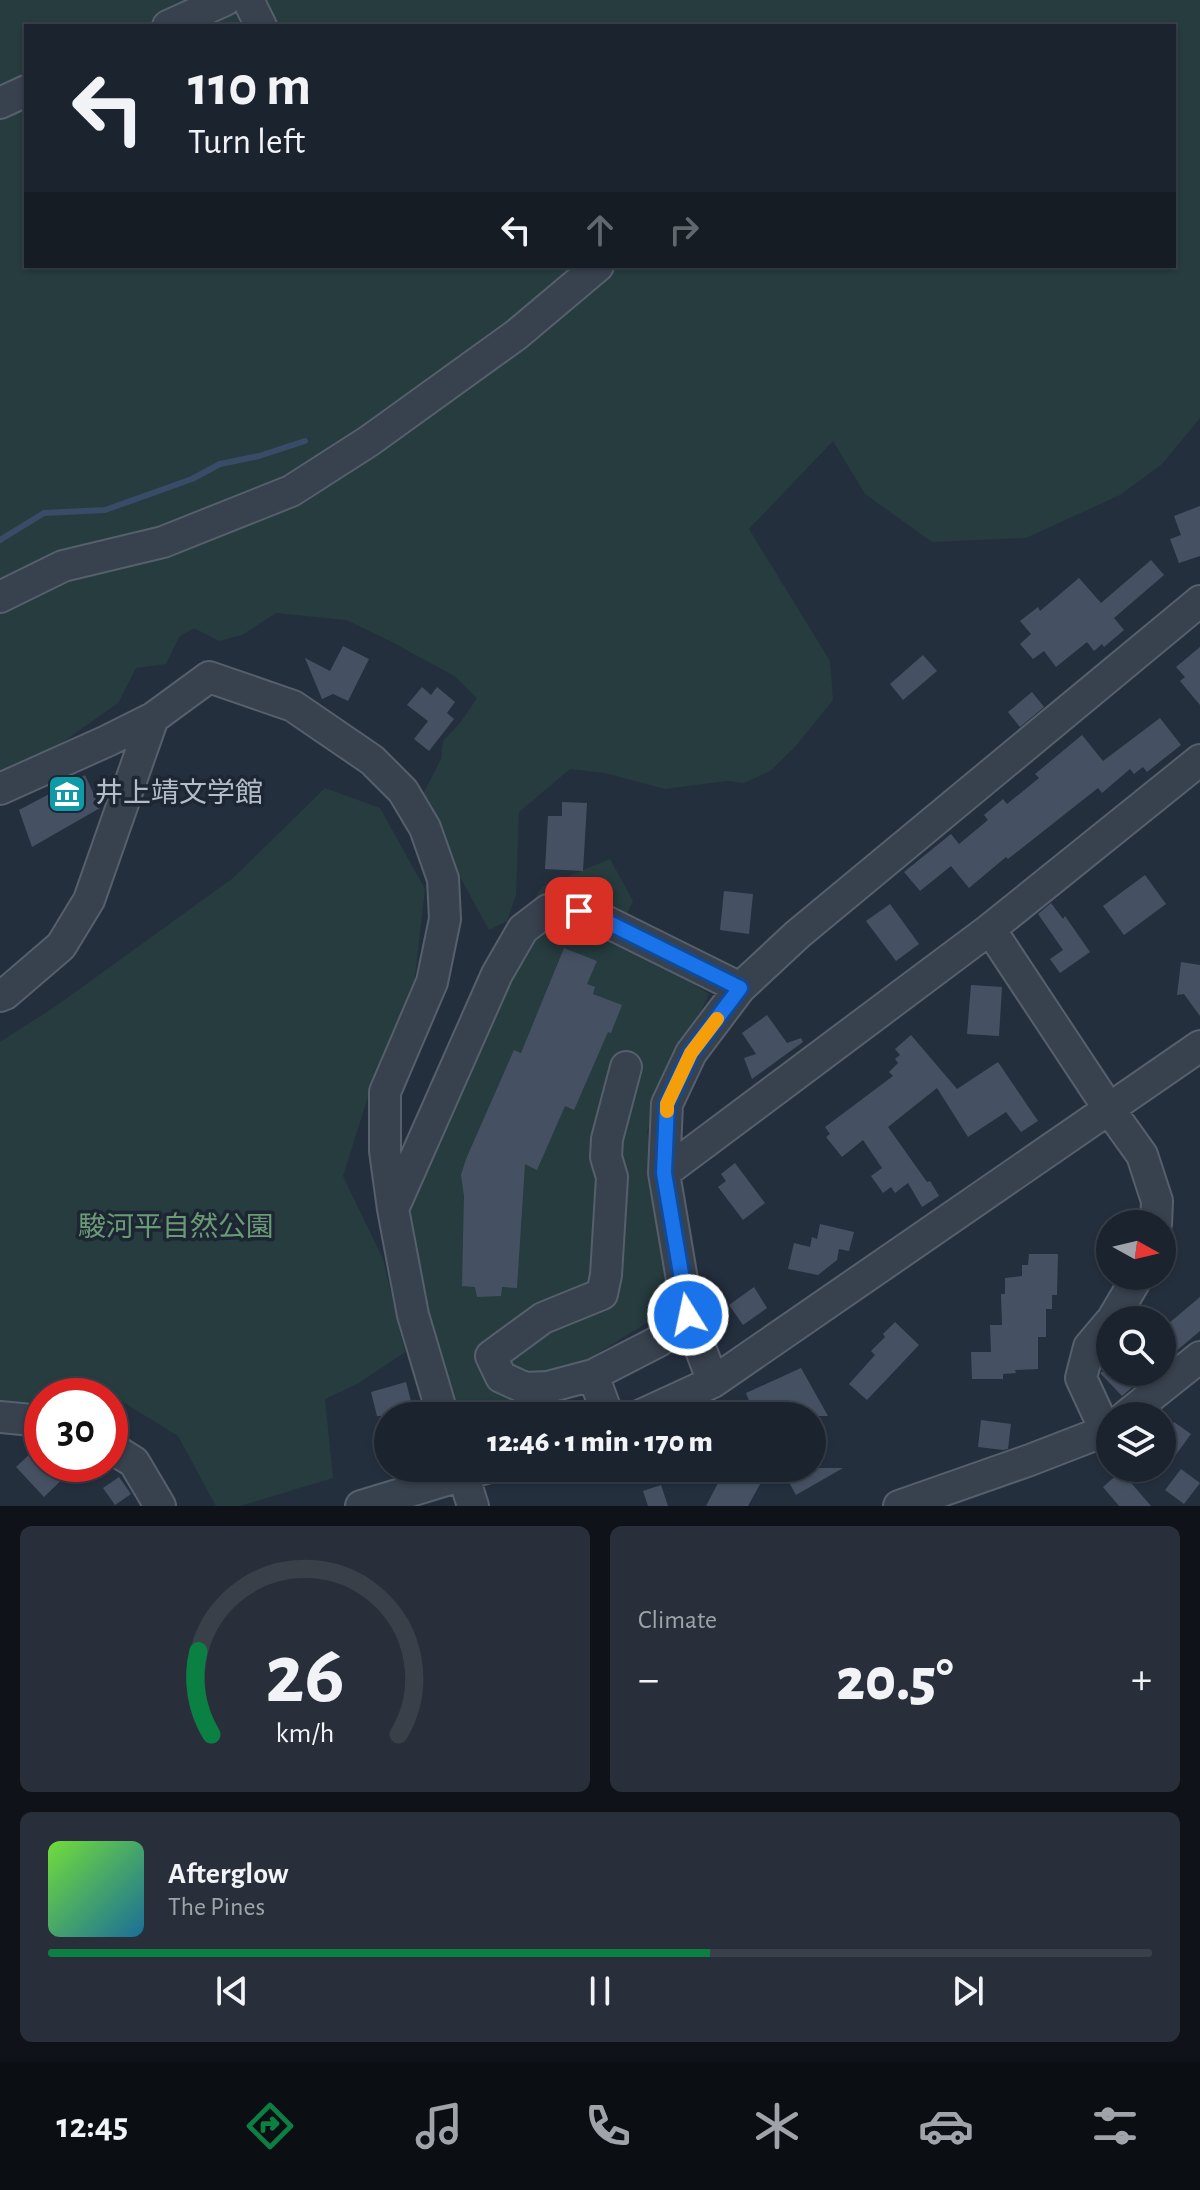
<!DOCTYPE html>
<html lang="en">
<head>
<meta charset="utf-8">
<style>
	:root { --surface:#1b232e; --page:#282f3a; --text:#f1f3f6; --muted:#a0a4aa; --line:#39404a; --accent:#0b8043 }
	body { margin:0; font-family:"Alegreya Sans","Noto Sans JP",sans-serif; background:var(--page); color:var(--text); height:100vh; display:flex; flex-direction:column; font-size:30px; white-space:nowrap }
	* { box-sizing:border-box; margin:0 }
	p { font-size:26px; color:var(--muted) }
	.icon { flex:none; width:44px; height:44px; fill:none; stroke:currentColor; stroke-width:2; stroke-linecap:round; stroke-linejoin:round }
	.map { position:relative; height:1506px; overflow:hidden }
	.details { display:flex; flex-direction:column; gap:20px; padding:20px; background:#0f1319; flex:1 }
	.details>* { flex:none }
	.hud { position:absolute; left:24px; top:24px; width:1152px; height:244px; border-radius:0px; box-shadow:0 2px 6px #0004,0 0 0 2px var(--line); background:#1b232e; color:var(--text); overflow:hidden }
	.needle { width:52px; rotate:98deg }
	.buttons { position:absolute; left:1096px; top:1210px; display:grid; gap:16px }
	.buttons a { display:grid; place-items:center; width:80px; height:80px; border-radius:50%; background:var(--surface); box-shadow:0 2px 6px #0004,0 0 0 2px var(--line); font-size:40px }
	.speed { position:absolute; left:24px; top:1378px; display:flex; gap:16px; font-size:40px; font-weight:700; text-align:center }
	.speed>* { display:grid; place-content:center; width:104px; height:104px; border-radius:50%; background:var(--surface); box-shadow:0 2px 6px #0004,0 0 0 2px var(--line); line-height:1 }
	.speed .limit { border:12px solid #d22; background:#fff; color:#111 }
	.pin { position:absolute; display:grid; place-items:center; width:68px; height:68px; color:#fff; margin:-34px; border-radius:16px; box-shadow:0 4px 12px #0006 }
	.me { position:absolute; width:88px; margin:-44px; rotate:350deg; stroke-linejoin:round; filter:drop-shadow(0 0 6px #0008) }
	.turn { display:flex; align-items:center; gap:28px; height:168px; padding:0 32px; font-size:36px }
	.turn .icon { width:104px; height:104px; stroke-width:2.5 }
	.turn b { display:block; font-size:56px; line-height:68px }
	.lanes { display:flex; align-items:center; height:76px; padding:0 32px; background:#0003; justify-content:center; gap:40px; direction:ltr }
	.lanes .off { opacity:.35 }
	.big { font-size:60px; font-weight:800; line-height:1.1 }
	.details .widget { flex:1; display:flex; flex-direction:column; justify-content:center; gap:12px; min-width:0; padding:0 28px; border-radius:12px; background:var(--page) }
	.details .dial { align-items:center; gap:0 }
	.dial svg { height:208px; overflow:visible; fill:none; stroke:var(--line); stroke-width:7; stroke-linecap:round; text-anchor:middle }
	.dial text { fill:var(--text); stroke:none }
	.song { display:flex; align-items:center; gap:24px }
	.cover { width:96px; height:96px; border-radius:12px; background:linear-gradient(135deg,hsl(100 70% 55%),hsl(200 70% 35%)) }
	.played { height:8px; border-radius:4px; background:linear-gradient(90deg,var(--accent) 60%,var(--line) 60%) }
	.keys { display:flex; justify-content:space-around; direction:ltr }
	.heat { display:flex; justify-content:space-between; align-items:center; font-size:44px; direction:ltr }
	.details .tiles { flex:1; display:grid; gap:20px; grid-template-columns:1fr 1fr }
	.widget:last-child { grid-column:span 2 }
	.trip { position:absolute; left:374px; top:1402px; width:452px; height:80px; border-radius:40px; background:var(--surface); box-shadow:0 2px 6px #0004,0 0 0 2px var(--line); font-weight:800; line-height:80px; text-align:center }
	.dock { display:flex; height:128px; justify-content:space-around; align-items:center; background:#0b0e12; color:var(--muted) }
	.dock .icon { width:56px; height:56px }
	.dock .on { color:var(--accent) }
	.dock b { font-size:36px; color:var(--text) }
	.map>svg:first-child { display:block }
</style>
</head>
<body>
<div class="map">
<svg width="1200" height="1506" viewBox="0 0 1200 1506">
	<rect width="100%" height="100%" fill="#242f3e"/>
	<!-- green -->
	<path fill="#263c3f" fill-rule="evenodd" d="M 0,0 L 1200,0 L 1200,418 L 1162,464 L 1120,495 L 1026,538 L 932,542 L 865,494 L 833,441 L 749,529 L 830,661 L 833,700 L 794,748 L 770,771 L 744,783 L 727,781 L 665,789 L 605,773 L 570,769 L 519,812 L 516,895 L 507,921 L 489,930 L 430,822 L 424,792 L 441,759 L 443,741 L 460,723 L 477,698 L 456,677 L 390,641 L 346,620 L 276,613 L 242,635 L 219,641 L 194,628 L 179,637 L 166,664 L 136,668 L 118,703 L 56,747 L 0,775 ZM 26,26 L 1174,26 L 1174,266 L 26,266 Z
		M 325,788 L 380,808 L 425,889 L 413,995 L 374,1078 L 343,1176 L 383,1259 L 405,1352 L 357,1384 L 325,1399 L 333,1478 L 240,1506 L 216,1506 L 178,1436 L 92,1383 L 50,1396 L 42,1396 L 42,1398 L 7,1409 L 0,1409 L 0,1042 L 56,1006 L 233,878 Z
		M 610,859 L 633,901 L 613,942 L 658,961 L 709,994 L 647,1131 L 679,1303 L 593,1356 L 506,1416 L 458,1416 L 447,1388 L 405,1218 L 523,917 L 542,887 Z"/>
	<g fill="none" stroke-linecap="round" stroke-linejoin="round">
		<!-- stream -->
		<path stroke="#394c67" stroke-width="6" d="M 0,540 L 44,513 L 105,510 L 192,479 L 220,464 L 259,456 L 305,441"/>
	</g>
	<!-- building -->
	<path fill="#455162" d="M 1200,506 L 1200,556 L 1179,563 L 1170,539 L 1181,535 L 1174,516 Z
		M 1151,560 L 1164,575 L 1114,618 L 1124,630 L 1104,647 L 1102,644 L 1094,651 L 1087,642 L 1056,667 L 1044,651 L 1033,659 L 1020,644 L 1031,634 L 1020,621 L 1038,607 L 1040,611 L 1079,578 L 1101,603 Z
		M 343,646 L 369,659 L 348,701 L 333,694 L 322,699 L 305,658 L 330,671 Z
		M 1200,647 L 1200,705 L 1180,681 L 1185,677 L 1176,667 Z
		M 923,655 L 937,671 L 903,700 L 890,684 Z
		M 422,687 L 431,695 L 437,687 L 455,702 L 447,713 L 454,719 L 429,751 L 414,739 L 428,721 L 407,705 Z
		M 1032,692 L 1044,707 L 1020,727 L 1008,712 Z
		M 1160,718 L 1181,745 L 1147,772 L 1143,767 L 1134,774 L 1130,769 L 1102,793 L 1098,788 L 1008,859 L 1006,857 L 969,888 L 951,866 L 920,891 L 904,872 L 951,834 L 959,844 L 988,820 L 984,815 L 1003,799 L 1007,804 L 1039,778 L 1035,774 L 1082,735 L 1103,761 Z
		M 85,775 L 100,808 L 32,847 L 19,810 Z
		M 562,802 L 587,803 L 583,871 L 545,869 L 548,816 L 562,816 Z
		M 1145,875 L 1166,904 L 1124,935 L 1103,906 Z
		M 724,891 L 753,894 L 749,934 L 720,930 Z
		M 1051,903 L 1063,919 L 1065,916 L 1090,952 L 1060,973 L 1050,959 L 1063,950 L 1038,914 Z
		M 890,904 L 919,944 L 896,961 L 866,921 Z
		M 564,948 L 597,961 L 587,984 L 595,987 L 593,994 L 622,1005 L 611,1033 L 608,1032 L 574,1110 L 565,1106 L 537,1170 L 525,1164 L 517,1288 L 502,1287 L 501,1296 L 477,1297 L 475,1287 L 462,1286 L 464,1196 L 461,1175 L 466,1159 L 514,1050 L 521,1053 Z
		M 1181,962 L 1200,965 L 1200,1016 L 1184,994 L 1177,995 Z
		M 971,985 L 1002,987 L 999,1036 L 967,1034 Z
		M 767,1015 L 787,1043 L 801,1038 L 803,1042 L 752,1079 L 744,1058 L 756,1054 L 742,1033 Z
		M 911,1035 L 957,1089 L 998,1062 L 1038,1121 L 1021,1132 L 1006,1112 L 968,1137 L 937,1088 L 888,1127 L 927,1182 L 930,1181 L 939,1196 L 922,1207 L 908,1183 L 895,1193 L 891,1187 L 883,1193 L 871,1176 L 882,1168 L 863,1140 L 842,1157 L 826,1137 L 830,1134 L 825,1127 L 893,1076 L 889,1072 L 898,1063 L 895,1059 L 900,1055 L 895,1049 Z
		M 735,1163 L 765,1203 L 743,1220 L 718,1187 L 726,1181 L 721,1174 Z
		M 820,1224 L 854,1232 L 849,1251 L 839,1249 L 837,1260 L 818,1275 L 788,1269 L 794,1243 L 810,1247 L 812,1237 L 817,1239 Z
		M 1029,1254 L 1058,1254 L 1057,1295 L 1052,1295 L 1052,1309 L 1046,1309 L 1046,1337 L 1038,1337 L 1038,1369 L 1015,1370 L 1016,1373 L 1003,1374 L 1003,1379 L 972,1379 L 971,1352 L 991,1352 L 990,1325 L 1002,1325 L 1001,1294 L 1005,1294 L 1005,1278 L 1022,1276 L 1022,1265 L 1028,1265 Z
		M 754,1287 L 767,1308 L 743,1325 L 729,1305 Z
		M 1200,1297 L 1200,1331 L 1175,1352 L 1162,1336 L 1162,1329 Z
		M 895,1322 L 919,1345 L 867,1400 L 849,1384 L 875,1355 L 871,1351 L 885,1337 L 883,1334 Z
		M 801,1368 L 828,1416 L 755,1416 L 746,1393 Z
		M 1101,1372 L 1133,1372 L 1141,1380 L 1122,1396 L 1101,1374 Z
		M 406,1382 L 415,1416 L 377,1416 L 371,1392 Z
		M 981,1420 L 1011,1424 L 1008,1449 L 1003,1450 L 978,1447 Z
		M 1174,1422 L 1191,1434 L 1162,1474 L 1162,1438 Z
		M 31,1453 L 41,1464 L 78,1464 L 44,1497 L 16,1467 Z
		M 718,1468 L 748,1468 L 764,1477 L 748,1506 L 706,1506 L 718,1483 L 712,1480 Z
		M 781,1468 L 843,1468 L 796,1495 Z
		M 1181,1469 L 1200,1483 L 1184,1504 L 1165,1490 Z
		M 1121,1471 L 1151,1506 L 1119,1506 L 1103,1487 Z
		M 119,1477 L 131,1494 L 115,1505 L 103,1488 Z
		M 661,1485 L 668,1506 L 648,1506 L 643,1491 Z"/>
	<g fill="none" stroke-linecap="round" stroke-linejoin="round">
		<!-- minor casing -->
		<g stroke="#565f6c" stroke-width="34">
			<path id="minor" d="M 248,0 L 261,26
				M 168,26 L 225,0
				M 0,103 L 26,91
				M 0,597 L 63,566 L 163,542 L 291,491 L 369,441 L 516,335 L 598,266
				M 0,789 L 107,741 L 153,718
				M 990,929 L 1109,1109 L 1142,1155 L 1157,1201 L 1156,1224
				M 0,996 L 5,994 L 61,946 L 89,900 L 153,718 L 209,677 L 293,706 L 372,760 L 403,791 L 425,828 L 443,879 L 445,919 L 432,982 L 385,1092 L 385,1151 L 393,1209 L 413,1315 L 443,1416
				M 664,1173 L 990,929 L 1200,760
				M 393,1209 L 497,974 L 523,929 L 548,910 L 585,911 L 740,988
				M 1112,1320 L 1138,1276
				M 593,1375 L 548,1387 L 525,1388 L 501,1377 L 491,1356 L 543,1318 L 602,1294 L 606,1275 L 612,1177 L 606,1157 L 607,1139 L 626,1067
				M 713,1382 L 688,1315 L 664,1173 L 667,1104 L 691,1053 L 740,988 L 798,934 L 1200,601
				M 608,1416 L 593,1375 L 659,1341
				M 639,1416 L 713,1382 L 1200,1046
				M 1126,1416 L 1200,1357
				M 0,1417 L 42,1421
				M 1106,1432 L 1081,1378 L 1089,1347 L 1110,1322
				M 110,1447 L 134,1462 L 160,1506
				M 461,1468 L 473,1506
				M 361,1506 L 486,1468
				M 899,1506 L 1030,1460 L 1110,1429"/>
		</g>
		<!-- minor -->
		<use href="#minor" stroke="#38414e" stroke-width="30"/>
	</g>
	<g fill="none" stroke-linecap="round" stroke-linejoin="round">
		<!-- route casing -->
		<g stroke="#114b97" stroke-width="20">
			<path id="route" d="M 579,911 L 585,911 L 740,988 L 691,1053 L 667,1104 L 664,1173 L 688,1315"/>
		</g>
		<!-- route -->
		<use href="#route" stroke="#1a73e8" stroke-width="14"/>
		<!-- slow -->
		<path stroke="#f59e0b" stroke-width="14" d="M 667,1111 L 667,1104 L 691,1053 L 717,1019"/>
	</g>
	<!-- icons -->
	<defs>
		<g id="museum-square" transform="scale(2)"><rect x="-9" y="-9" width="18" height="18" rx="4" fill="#0f9aa8" stroke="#1d2633"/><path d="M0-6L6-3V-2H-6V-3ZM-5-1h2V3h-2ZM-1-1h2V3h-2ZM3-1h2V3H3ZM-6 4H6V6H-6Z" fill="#fff"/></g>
	</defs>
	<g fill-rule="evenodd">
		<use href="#museum-square" x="67" y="794"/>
	</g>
	<g text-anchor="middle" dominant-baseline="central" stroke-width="7" stroke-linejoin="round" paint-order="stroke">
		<!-- poi labels -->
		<g font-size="28" fill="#b4bcc9" stroke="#1d2633" text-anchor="start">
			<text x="95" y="794">井上靖文学館</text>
		</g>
		<!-- park labels -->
		<g font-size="28" fill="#6b9a76" stroke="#1d2633">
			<text x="176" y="1228">駿河平自然公園</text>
		</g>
	</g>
</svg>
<div class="buttons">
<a><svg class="needle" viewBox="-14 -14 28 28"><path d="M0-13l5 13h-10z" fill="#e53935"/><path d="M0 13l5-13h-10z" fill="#a0a4aa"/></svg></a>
<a><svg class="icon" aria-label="search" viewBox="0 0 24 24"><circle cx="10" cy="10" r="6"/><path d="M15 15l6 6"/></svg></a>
<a><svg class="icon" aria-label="layers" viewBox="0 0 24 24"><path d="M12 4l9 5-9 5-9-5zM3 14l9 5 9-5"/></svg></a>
</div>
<div class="speed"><div class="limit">30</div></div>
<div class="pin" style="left:579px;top:911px;background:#d93025"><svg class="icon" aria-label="arrive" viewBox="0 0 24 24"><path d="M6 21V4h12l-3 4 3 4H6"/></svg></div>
<svg class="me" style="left:688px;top:1315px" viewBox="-20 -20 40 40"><circle r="17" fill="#1a73e8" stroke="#fff" stroke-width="3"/><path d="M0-11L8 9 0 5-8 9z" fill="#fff"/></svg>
<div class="trip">12:46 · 1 min · 170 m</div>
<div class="hud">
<div class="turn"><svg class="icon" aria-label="left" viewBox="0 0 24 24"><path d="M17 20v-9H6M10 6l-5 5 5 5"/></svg><div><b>110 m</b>Turn left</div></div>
<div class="lanes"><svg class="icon" aria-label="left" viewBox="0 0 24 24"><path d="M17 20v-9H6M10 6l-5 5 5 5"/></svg><svg class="icon off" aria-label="ahead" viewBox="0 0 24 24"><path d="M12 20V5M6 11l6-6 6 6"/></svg><svg class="icon off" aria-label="right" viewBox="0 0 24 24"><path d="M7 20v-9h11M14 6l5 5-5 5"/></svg></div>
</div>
</div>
<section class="details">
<div class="tiles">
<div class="widget dial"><svg viewBox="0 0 100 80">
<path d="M14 69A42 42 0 1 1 86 69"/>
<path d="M14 69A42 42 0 0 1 9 37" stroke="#0b8043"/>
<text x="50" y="56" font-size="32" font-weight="700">26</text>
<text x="50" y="72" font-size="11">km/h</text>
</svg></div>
<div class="widget"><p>Climate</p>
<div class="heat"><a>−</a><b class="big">20.5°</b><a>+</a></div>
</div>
<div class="widget">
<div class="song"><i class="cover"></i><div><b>Afterglow</b><p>The Pines</p></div></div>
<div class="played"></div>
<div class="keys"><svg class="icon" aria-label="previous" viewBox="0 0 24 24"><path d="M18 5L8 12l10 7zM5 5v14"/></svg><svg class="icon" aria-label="pause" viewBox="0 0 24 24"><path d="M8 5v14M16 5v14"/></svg><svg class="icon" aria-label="next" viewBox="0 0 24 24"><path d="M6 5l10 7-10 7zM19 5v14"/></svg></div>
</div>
</div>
</section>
<nav class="dock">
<b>12:45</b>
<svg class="icon on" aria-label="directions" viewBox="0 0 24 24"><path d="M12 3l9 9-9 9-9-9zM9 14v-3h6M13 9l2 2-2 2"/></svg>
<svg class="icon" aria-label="music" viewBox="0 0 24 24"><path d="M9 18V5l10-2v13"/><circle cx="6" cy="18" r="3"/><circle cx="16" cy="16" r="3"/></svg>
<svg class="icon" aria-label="phone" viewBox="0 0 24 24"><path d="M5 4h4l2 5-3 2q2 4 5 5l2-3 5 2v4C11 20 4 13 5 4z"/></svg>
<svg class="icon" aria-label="climate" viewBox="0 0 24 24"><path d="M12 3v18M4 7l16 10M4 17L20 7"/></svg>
<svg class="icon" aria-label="car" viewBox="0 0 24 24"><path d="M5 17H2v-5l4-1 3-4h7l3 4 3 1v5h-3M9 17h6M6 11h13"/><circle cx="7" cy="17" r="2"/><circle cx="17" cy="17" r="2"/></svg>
<svg class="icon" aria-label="filters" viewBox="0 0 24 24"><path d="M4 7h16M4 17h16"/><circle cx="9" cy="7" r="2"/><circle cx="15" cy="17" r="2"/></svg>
</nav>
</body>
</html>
